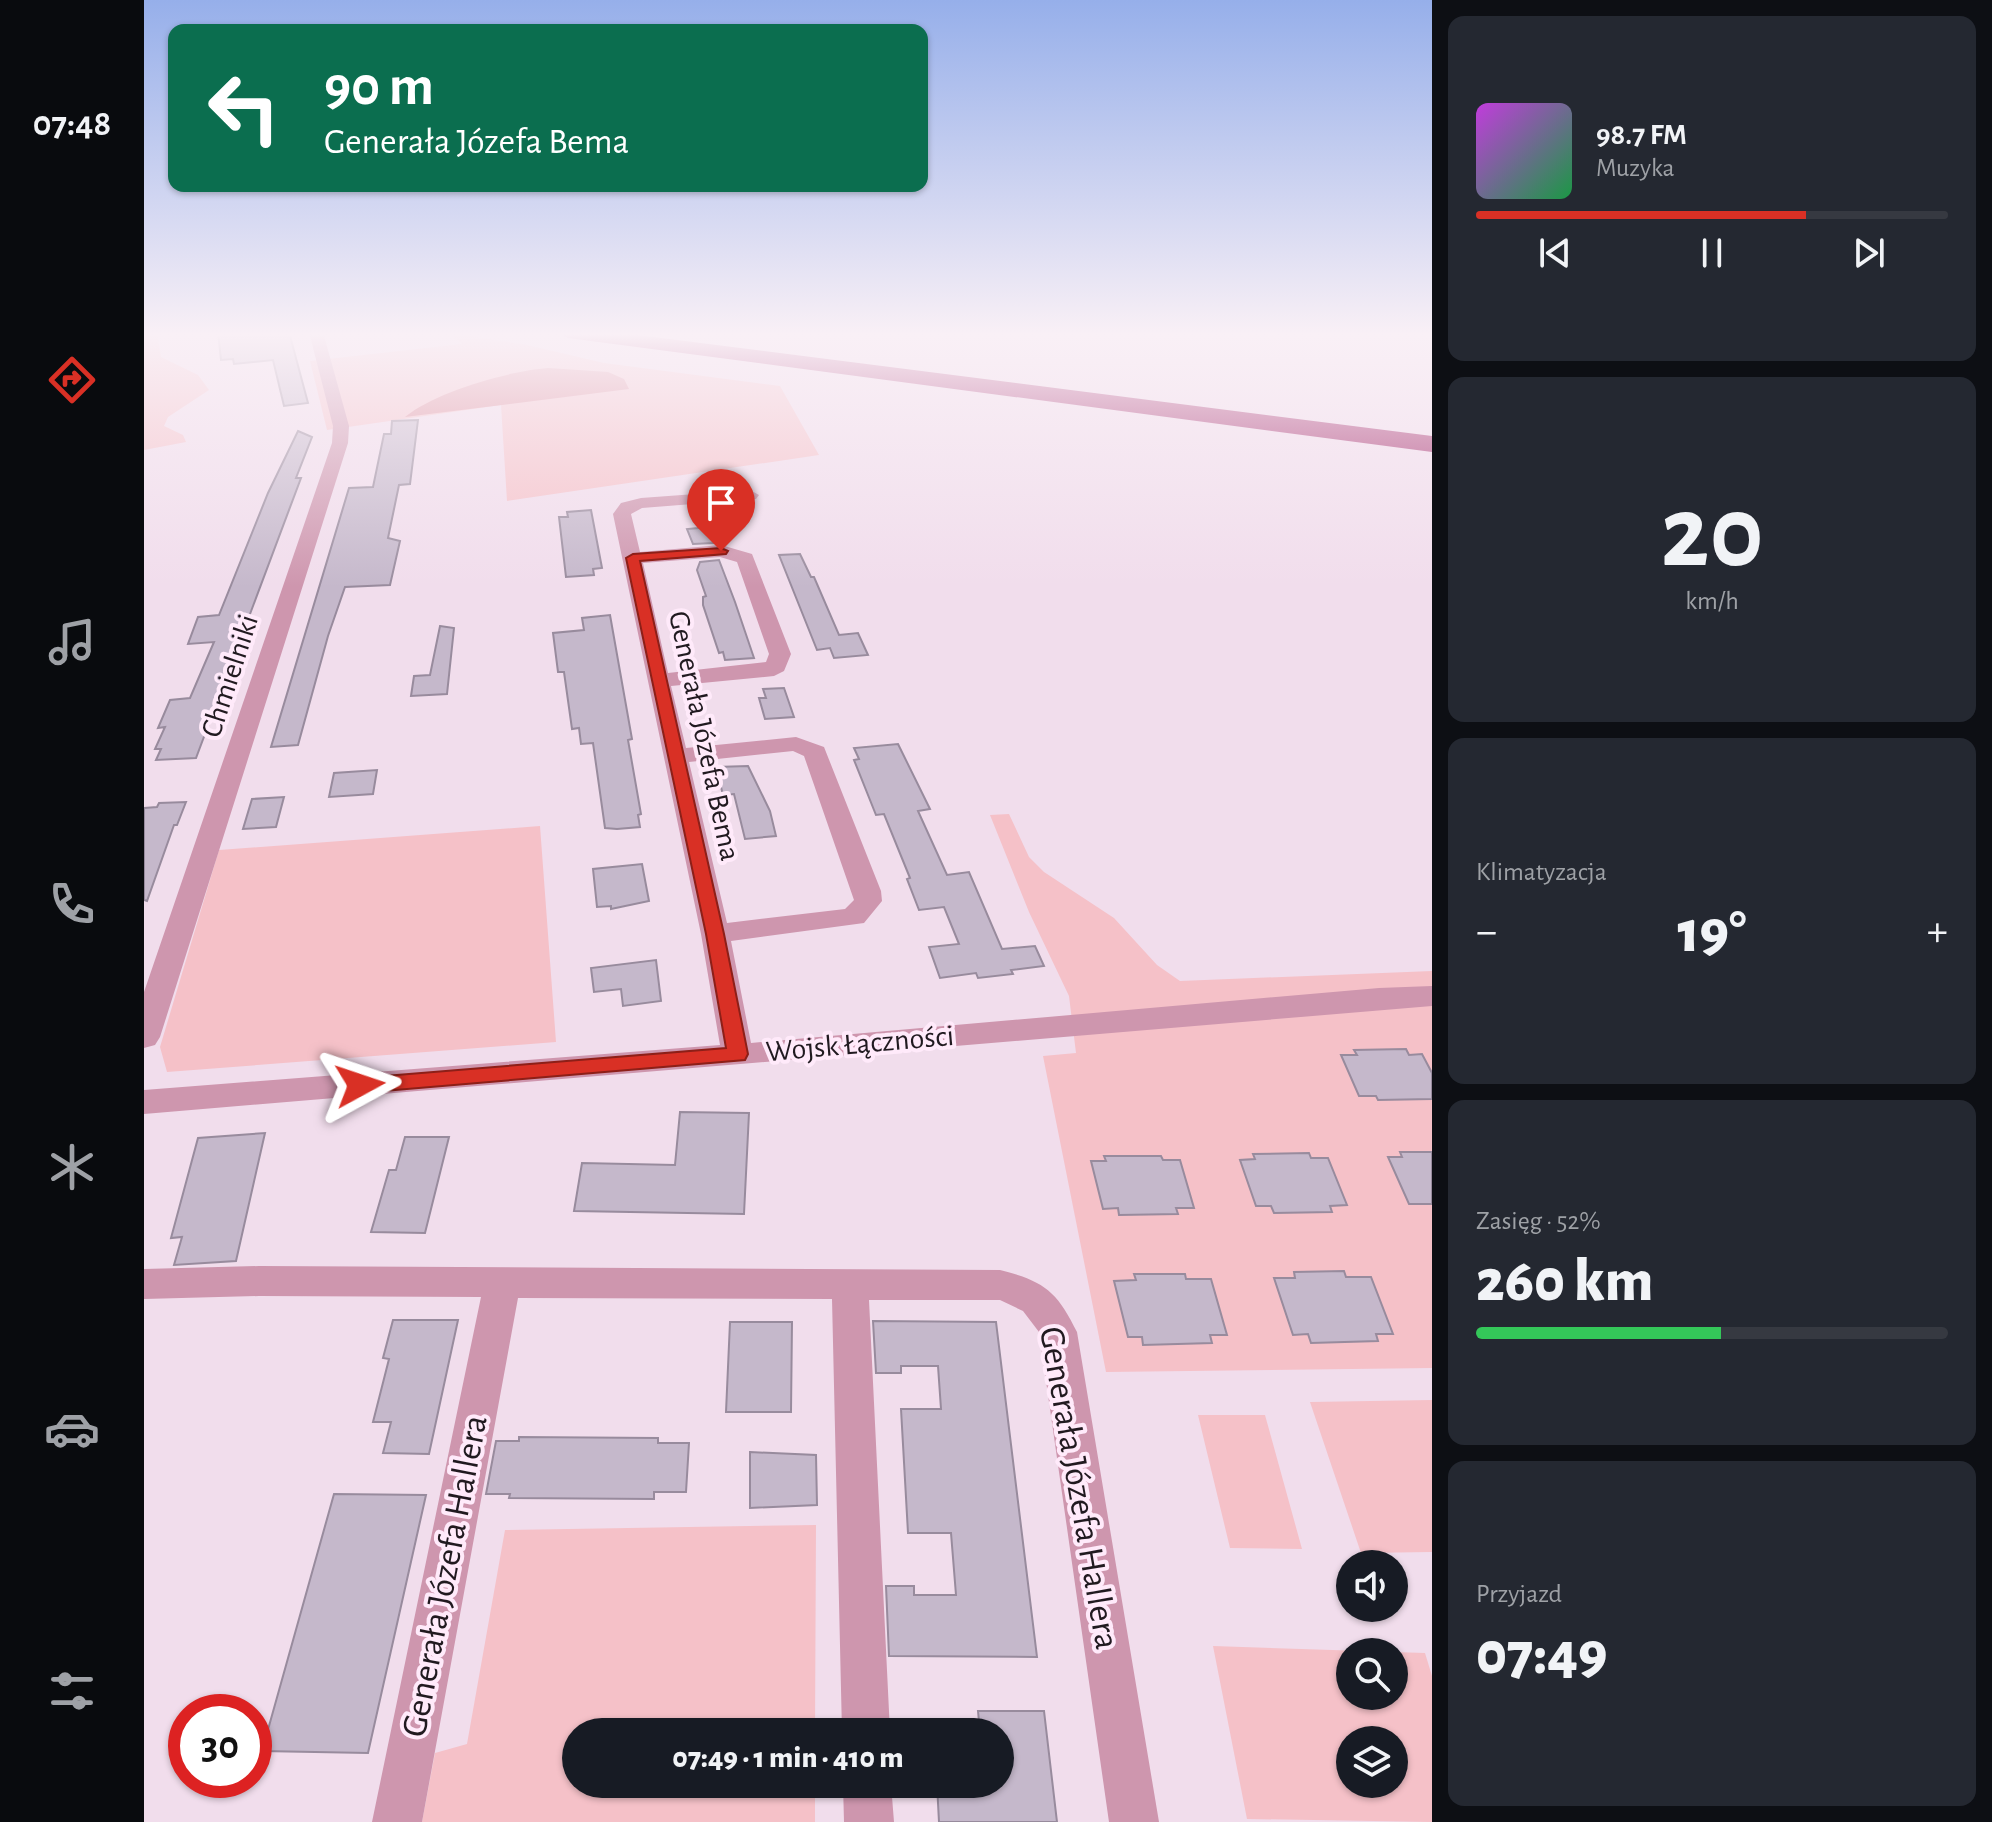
<!DOCTYPE html>
<html lang="pl">
<head>
<meta charset="utf-8">
<style>
	:root { --surface:#171b24; --page:#242831; --text:#f1f3f6; --muted:#9ea1a6; --line:#363941; --accent:#d93025 }
	body { margin:0; font-family:"Alegreya Sans",sans-serif; background:var(--page); color:var(--text); height:100vh; display:flex; flex-direction:column; font-size:30px; white-space:nowrap }
	* { box-sizing:border-box; margin:0 }
	p { font-size:26px; color:var(--muted) }
	.icon { flex:none; width:44px; height:44px; fill:none; stroke:currentColor; stroke-width:2; stroke-linecap:round; stroke-linejoin:round }
	.map { position:relative; flex:1; overflow:hidden }
	.sheet { display:flex; flex-direction:column; gap:16px; padding:16px; background:#0d0f14; width:560px }
	.sheet>* { flex:none }
	.hud { position:absolute; left:24px; top:24px; width:760px; height:168px; border-radius:16px; box-shadow:0 2px 6px #0004; background:#0b6e4f; color:#fff; overflow:hidden }
	.fabs { position:absolute; left:1192px; top:1550px; display:grid; gap:16px }
	.fabs a { display:grid; place-items:center; width:72px; height:72px; border-radius:50%; background:var(--surface); box-shadow:0 2px 6px #0004; font-size:40px }
	.speed { position:absolute; left:24px; top:1694px; display:flex; gap:16px; font-size:40px; font-weight:700; text-align:center }
	.speed>* { display:grid; place-content:center; width:104px; height:104px; border-radius:50%; background:var(--surface); box-shadow:0 2px 6px #0004; line-height:1 }
	.speed .limit { border:12px solid #d22; background:#fff; color:#111 }
	.pin { position:absolute; display:grid; place-items:center; width:68px; height:68px; color:#fff; margin:-82px -34px; border-radius:50% 50% 50% 0; rotate:-45deg; box-shadow:0 0 8px #0007 }
	.pin .icon { rotate:45deg }
	.me { position:absolute; width:88px; margin:-44px; rotate:85deg; stroke-linejoin:round; filter:drop-shadow(0 0 6px #0008) }
	.turn { display:flex; align-items:center; gap:28px; height:168px; padding:0 24px; font-size:36px }
	.turn .icon { width:104px; height:104px; stroke-width:2.5 }
	.turn b { display:block; font-size:56px; line-height:68px }
	.big { font-size:60px; font-weight:800; line-height:1.1 }
	.sheet .widget { flex:1; display:flex; flex-direction:column; justify-content:center; gap:12px; min-width:0; padding:0 28px; border-radius:16px; background:var(--page) }
	.sheet .dial { align-items:center; gap:0 }
	.dial b { font-size:104px; line-height:1 }
	.song { display:flex; align-items:center; gap:24px }
	.cover { width:96px; height:96px; border-radius:12px; background:linear-gradient(135deg,hsl(290 70% 55%),hsl(140 70% 35%)) }
	.played { height:8px; border-radius:4px; background:linear-gradient(90deg,var(--accent) 70%,var(--line) 70%) }
	.keys { display:flex; justify-content:space-around; direction:ltr }
	.heat { display:flex; justify-content:space-between; align-items:center; font-size:44px; direction:ltr }
	.charge { height:12px; border-radius:6px; background:linear-gradient(90deg,#34c759 52%,var(--line) 0) }
	.trip { position:absolute; left:418px; top:1718px; width:452px; height:80px; border-radius:40px; background:var(--surface); box-shadow:0 2px 6px #0004; font-weight:800; line-height:80px; text-align:center }
	main { display:flex; flex:1; min-height:0 }
	.menu { display:flex; flex-direction:column; width:144px; justify-content:space-around; align-items:center; background:#090b0e; color:var(--muted) }
	.menu .icon { width:56px; height:56px }
	.menu .active { color:var(--accent) }
	.menu b { font-size:36px; color:var(--text) }
	.map>svg:first-child { display:block }
</style>
</head>
<body>
<main>
<nav class="menu">
<b>07:48</b>
<svg class="icon active" aria-label="directions" viewBox="0 0 24 24"><path d="M12 3l9 9-9 9-9-9zM9 14v-3h6M13 9l2 2-2 2"/></svg>
<svg class="icon" aria-label="music" viewBox="0 0 24 24"><path d="M9 18V5l10-2v13"/><circle cx="6" cy="18" r="3"/><circle cx="16" cy="16" r="3"/></svg>
<svg class="icon" aria-label="phone" viewBox="0 0 24 24"><path d="M5 4h4l2 5-3 2q2 4 5 5l2-3 5 2v4C11 20 4 13 5 4z"/></svg>
<svg class="icon" aria-label="climate" viewBox="0 0 24 24"><path d="M12 3v18M4 7l16 10M4 17L20 7"/></svg>
<svg class="icon" aria-label="car" viewBox="0 0 24 24"><path d="M5 17H2v-5l4-1 3-4h7l3 4 3 1v5h-3M9 17h6M6 11h13"/><circle cx="7" cy="17" r="2"/><circle cx="17" cy="17" r="2"/></svg>
<svg class="icon" aria-label="filters" viewBox="0 0 24 24"><path d="M4 7h16M4 17h16"/><circle cx="9" cy="7" r="2"/><circle cx="15" cy="17" r="2"/></svg>
</nav>
<div class="map">
<svg width="1288" height="1822" viewBox="0 0 1288 1822">
	<rect width="100%" height="100%" fill="#f1ddec"/>
	<!-- green -->
	<path fill="#f5c1c8" fill-rule="evenodd" d="M 0,332 L 13,332 L 17,357 L 54,375 L 65,390 L 24,417 L 20,426 L 39,435 L 42,442 L 0,450 Z
		M 306,333 L 383,345 L 460,363 L 636,386 L 675,455 L 363,501 L 357,405 L 183,430 L 166,361 L 318,344 Z
		M 865,814 L 885,857 L 900,872 L 970,918 L 1013,965 L 1036,981 L 1288,971 L 1288,1368 L 962,1372 L 899,1056 L 932,1053 L 925,996 L 885,912 L 846,815 Z
		M 396,826 L 412,1042 L 23,1072 L 16,1047 L 75,850 Z
		M 1288,1400 L 1288,1552 L 1217,1553 L 1166,1402 Z
		M 1054,1415 L 1121,1415 L 1158,1549 L 1086,1548 Z
		M 672,1525 L 671,1732 L 432,1732 L 432,1784 L 671,1784 L 671,1822 L 278,1822 L 291,1753 L 323,1744 L 361,1530 Z
		M 1069,1646 L 1281,1653 L 1288,1676 L 1288,1822 L 1103,1819 ZM 1206,1652 L 1250,1652 L 1250,1696 L 1206,1696 ZM 1206,1740 L 1250,1740 L 1250,1784 L 1206,1784 Z"/>
	<!-- forest -->
	<path fill="#db8895" d="M 404,368 L 464,372 L 480,379 L 485,389 L 261,417 C 291,392 365,371 404,368 Z"/>
	<!-- building -->
	<path fill="#c5b8cb" stroke="#988b9d" stroke-width="2" d="M 74,332 L 145,332 L 164,403 L 140,406 L 129,360 L 90,364 L 89,359 L 77,360 Z
		M 274,420 L 266,484 L 255,485 L 244,538 L 256,541 L 246,585 L 201,587 L 184,636 L 154,745 L 127,747 L 205,488 L 229,487 L 240,434 L 247,434 L 248,421 Z
		M 154,431 L 168,437 L 152,478 L 157,478 L 52,758 L 12,760 L 17,749 L 11,749 L 21,727 L 14,728 L 26,700 L 46,698 L 70,642 L 44,644 L 54,617 L 75,615 L 124,493 Z
		M 571,508 L 583,537 L 568,538 L 569,543 L 549,544 L 543,529 L 554,528 L 553,509 Z
		M 447,510 L 458,568 L 449,569 L 450,575 L 422,577 L 415,517 L 424,517 L 423,512 Z
		M 656,554 L 667,577 L 670,577 L 695,635 L 714,633 L 724,655 L 690,658 L 686,648 L 673,650 L 635,555 Z
		M 575,560 L 591,602 L 610,658 L 581,660 L 579,652 L 575,653 L 559,605 L 559,597 L 562,596 L 553,570 L 556,562 Z
		M 466,615 L 488,739 L 484,740 L 497,814 L 494,815 L 496,827 L 473,829 L 461,828 L 449,743 L 437,744 L 435,728 L 428,729 L 420,672 L 414,672 L 409,633 L 440,630 L 438,618 Z
		M 296,626 L 310,628 L 303,694 L 267,696 L 270,676 L 286,675 Z
		M 640,688 L 650,717 L 621,719 L 615,698 L 622,698 L 619,689 Z
		M 754,744 L 786,809 L 774,811 L 803,875 L 825,872 L 858,949 L 891,946 L 900,966 L 867,970 L 869,974 L 834,978 L 832,973 L 796,978 L 785,947 L 815,944 L 800,907 L 775,910 L 763,879 L 766,878 L 740,814 L 732,815 L 710,760 L 715,759 L 710,748 Z
		M 604,766 L 626,811 L 632,836 L 601,839 L 590,794 L 579,795 L 572,767 Z
		M 233,770 L 229,794 L 185,797 L 190,773 Z
		M 140,797 L 132,827 L 99,829 L 108,799 Z
		M 42,802 L 33,825 L 30,825 L 3,901 L 0,900 L 0,808 L 13,807 L 15,803 Z
		M 498,864 L 505,901 L 467,909 L 467,906 L 453,907 L 449,869 Z
		M 512,960 L 517,1001 L 479,1006 L 477,989 L 450,992 L 447,968 Z
		M 1262,1049 L 1265,1055 L 1278,1054 L 1288,1073 L 1288,1099 L 1234,1100 L 1232,1096 L 1215,1096 L 1197,1055 L 1213,1055 L 1210,1050 Z
		M 536,1112 L 605,1113 L 600,1214 L 430,1211 L 438,1163 L 531,1165 Z
		M 121,1133 L 92,1261 L 30,1265 L 38,1237 L 27,1238 L 54,1138 Z
		M 261,1137 L 305,1137 L 281,1233 L 227,1232 L 245,1170 L 252,1170 Z
		M 1256,1152 L 1288,1152 L 1288,1204 L 1265,1204 L 1244,1157 L 1258,1157 Z
		M 1165,1153 L 1167,1158 L 1184,1158 L 1203,1205 L 1186,1206 L 1188,1212 L 1130,1213 L 1127,1206 L 1112,1206 L 1096,1160 L 1111,1159 L 1109,1154 Z
		M 960,1156 L 1017,1156 L 1019,1160 L 1036,1160 L 1050,1208 L 1032,1208 L 1034,1214 L 975,1215 L 974,1208 L 959,1209 L 947,1161 L 962,1161 Z
		M 1200,1271 L 1202,1277 L 1227,1277 L 1249,1334 L 1232,1334 L 1234,1341 L 1167,1343 L 1164,1334 L 1149,1335 L 1130,1278 L 1151,1278 L 1150,1272 Z
		M 990,1274 L 1041,1274 L 1042,1279 L 1067,1279 L 1083,1335 L 1066,1335 L 1068,1343 L 999,1345 L 998,1337 L 984,1337 L 970,1281 L 992,1280 Z
		M 249,1320 L 314,1320 L 285,1454 L 239,1453 L 247,1422 L 229,1422 L 245,1359 L 239,1358 Z
		M 729,1321 L 852,1322 L 893,1657 L 745,1656 L 742,1586 L 770,1586 L 770,1595 L 812,1595 L 807,1533 L 764,1533 L 757,1409 L 797,1409 L 794,1366 L 757,1366 L 757,1373 L 732,1373 Z
		M 586,1322 L 648,1322 L 647,1412 L 582,1412 Z
		M 375,1437 L 514,1438 L 514,1443 L 545,1443 L 542,1492 L 510,1492 L 510,1499 L 365,1498 L 366,1494 L 342,1494 L 352,1441 L 375,1441 Z
		M 606,1452 L 672,1455 L 673,1505 L 606,1508 Z
		M 190,1494 L 282,1495 L 224,1753 L 118,1751 Z
		M 834,1711 L 900,1711 L 913,1822 L 795,1822 L 793,1784 L 856,1784 L 856,1732 L 836,1732 Z"/>
	<g fill="none" stroke-linecap="round" stroke-linejoin="round">
		<!-- minor -->
		<path fill="#ce96ae" fill-rule="evenodd" d="M 165,332 L 179,332 L 205,426 L 204,443 L 16,1037 L 11,1045 L 0,1048 L 0,992 L 188,443 L 189,426 Z
			M 606,490 L 615,495 L 612,499 L 498,508 L 487,514 L 496,552 L 577,545 L 608,554 L 647,654 L 640,671 L 630,676 L 527,686 L 542,748 L 652,737 L 680,747 L 737,891 L 738,901 L 720,923 L 587,941 L 607,1043 L 1235,988 L 1288,986 L 1288,1006 L 0,1114 L 0,1090 L 576,1045 L 557,934 L 469,514 L 477,503 L 497,498 ZM 576,557 L 593,562 L 625,654 L 622,662 L 524,673 L 499,563 ZM 649,751 L 660,756 L 710,900 L 701,909 L 583,923 L 545,762 Z
			M 115,1266 L 856,1270 C 900,1281 913,1291 933,1332 L 1015,1822 L 965,1822 L 895,1332 L 879,1311 L 856,1300 L 725,1300 L 746,1732 L 698,1732 L 688,1299 L 374,1298 L 278,1822 L 228,1822 L 337,1297 L 115,1296 L 0,1299 L 0,1269 Z
			M 699,1784 L 747,1784 L 750,1822 L 700,1822 Z"/>
		<!-- highway -->
		<path fill="#a63370" fill-rule="evenodd" d="M 413,332 L 470,332 L 1288,436 L 1288,452 L 424,338 Z"/>
	</g>
	<!-- sky -->
	<linearGradient id="sky" x2="0" y2="1"><stop stop-color="#96afea"/><stop offset="0.57" stop-color="#f9f0f6"/><stop offset="1" stop-color="#f9f0f6" stop-opacity="0"/></linearGradient>
	<rect width="1288" height="587" fill="url(#sky)"/>
	<!-- route -->
	<path fill="#d93025" stroke="#8d1f18" stroke-width="2" d="M 577,548 L 584,551 L 582,554 L 496,561 L 580,934 L 604,1054 L 601,1060 L 216,1093 L 208,1091 L 205,1085 L 208,1080 L 216,1078 L 582,1048 L 562,934 L 482,558 L 489,554 Z"/>
	<g text-anchor="middle" dominant-baseline="central" stroke-width="8" stroke-linejoin="round" paint-order="stroke">
		<!-- street labels -->
		<g font-size="30" fill="#211a20" stroke="#ffeafa">
			<text transform="translate(86 676) rotate(-72)">Chmielniki</text>
			<text transform="translate(560 736) rotate(78)">Generała Józefa Bema</text>
			<text transform="translate(716 1044) rotate(-5)">Wojsk Łączności</text>
		</g>
		<!-- near-street labels -->
		<g font-size="36" fill="#211a20" stroke="#ffeafa">
			<text transform="translate(935 1488) rotate(80)">Generała Józefa Hallera</text>
			<text transform="translate(301 1576) rotate(-79)">Generała Józefa Hallera</text>
		</g>
	</g>
</svg>
<div class="fabs">
<a><svg class="icon" aria-label="sound" viewBox="0 0 24 24"><path d="M4 9h4l5-4v14l-5-4H4zM17 9q2 3 0 6"/></svg></a>
<a><svg class="icon" aria-label="search" viewBox="0 0 24 24"><circle cx="10" cy="10" r="6"/><path d="M15 15l6 6"/></svg></a>
<a><svg class="icon" aria-label="layers" viewBox="0 0 24 24"><path d="M12 4l9 5-9 5-9-5zM3 14l9 5 9-5"/></svg></a>
</div>
<div class="speed"><div class="limit">30</div></div>
<div class="pin" style="left:577px;top:551px;background:#d93025"><svg class="icon" aria-label="arrive" viewBox="0 0 24 24"><path d="M6 21V4h12l-3 4 3 4H6"/></svg></div>
<svg class="me" style="left:216px;top:1085px" viewBox="-20 -20 40 40"><path d="M0-17L14 15 0 8-14 15z" fill="#d93025" stroke="#fff" stroke-width="4"/></svg>
<div class="trip">07:49 · 1 min · 410 m</div>
<div class="hud">
<div class="turn"><svg class="icon" aria-label="left" viewBox="0 0 24 24"><path d="M17 20v-9H6M10 6l-5 5 5 5"/></svg><div><b>90 m</b>Generała Józefa Bema</div></div>
</div>
</div>
<section class="sheet">
<div class="widget">
<div class="song"><i class="cover"></i><div><b>98.7 FM</b><p>Muzyka</p></div></div>
<div class="played"></div>
<div class="keys"><svg class="icon" aria-label="previous" viewBox="0 0 24 24"><path d="M18 5L8 12l10 7zM5 5v14"/></svg><svg class="icon" aria-label="pause" viewBox="0 0 24 24"><path d="M8 5v14M16 5v14"/></svg><svg class="icon" aria-label="next" viewBox="0 0 24 24"><path d="M6 5l10 7-10 7zM19 5v14"/></svg></div>
</div>
<div class="widget dial"><b>20</b><p>km/h</p></div>
<div class="widget"><p>Klimatyzacja</p>
<div class="heat"><a>−</a><b class="big">19°</b><a>+</a></div>
</div>
<div class="widget"><p>Zasięg · 52%</p><b class="big">260 km</b><div class="charge"></div></div>
<div class="widget"><p>Przyjazd</p><b class="big">07:49</b></div>
</section>
</main>
</body>
</html>
